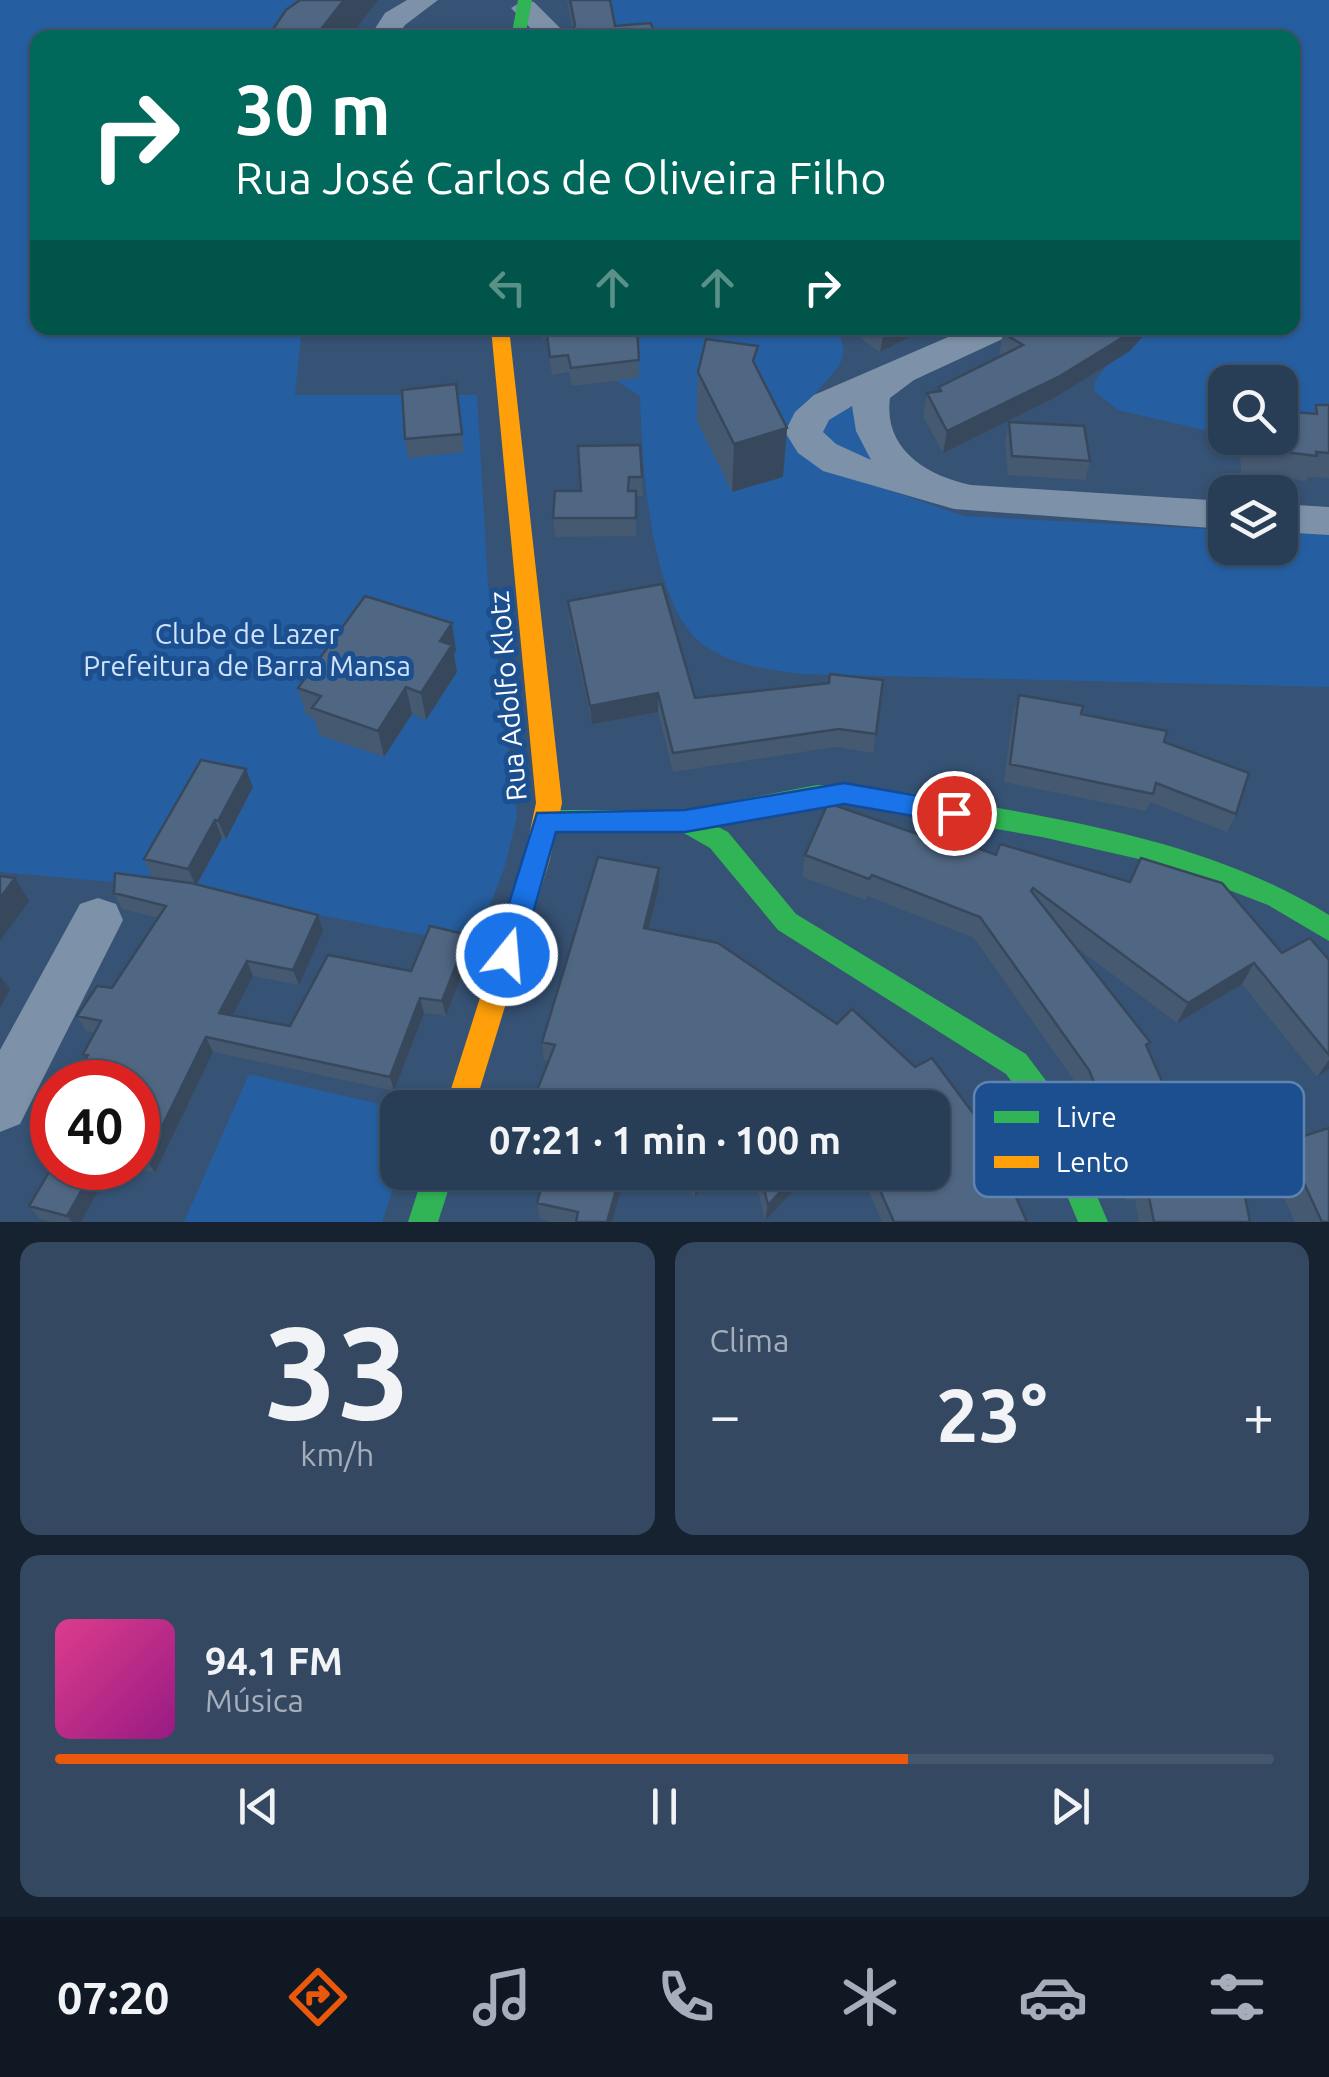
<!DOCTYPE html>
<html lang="pt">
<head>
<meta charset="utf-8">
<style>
	:root { --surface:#283e57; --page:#344961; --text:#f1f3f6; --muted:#a5aeba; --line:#44576d; --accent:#ea580c }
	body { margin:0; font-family:Ubuntu,sans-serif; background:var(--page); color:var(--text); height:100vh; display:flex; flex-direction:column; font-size:38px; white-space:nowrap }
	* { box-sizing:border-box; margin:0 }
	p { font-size:32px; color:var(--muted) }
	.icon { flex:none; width:55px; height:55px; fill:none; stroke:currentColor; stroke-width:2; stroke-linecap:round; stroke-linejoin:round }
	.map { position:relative; height:1222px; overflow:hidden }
	.details { display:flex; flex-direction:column; gap:20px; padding:20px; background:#162230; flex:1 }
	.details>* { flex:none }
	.banner { position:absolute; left:30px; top:30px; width:1270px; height:305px; border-radius:20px; box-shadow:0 2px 8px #0004,0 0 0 2px var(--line); background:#00695c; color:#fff; overflow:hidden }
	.fabs { position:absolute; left:1208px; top:365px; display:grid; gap:20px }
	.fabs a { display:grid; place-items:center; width:90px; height:90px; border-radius:20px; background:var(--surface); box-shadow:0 2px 8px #0004,0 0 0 2px var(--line); font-size:50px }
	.speed { position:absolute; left:30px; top:1060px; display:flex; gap:20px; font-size:50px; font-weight:700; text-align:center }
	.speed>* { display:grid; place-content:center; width:130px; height:130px; border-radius:50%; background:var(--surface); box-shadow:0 2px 8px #0004,0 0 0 2px var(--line); line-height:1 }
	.speed .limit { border:15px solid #d22; background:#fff; color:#111 }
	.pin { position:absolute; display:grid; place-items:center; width:85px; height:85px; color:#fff; margin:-42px; border:5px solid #fff; border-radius:50%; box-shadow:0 2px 10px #0007 }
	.me { position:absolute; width:110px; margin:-55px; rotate:17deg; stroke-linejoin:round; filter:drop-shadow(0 0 8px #0008) }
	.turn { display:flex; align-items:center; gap:35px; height:210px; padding:0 40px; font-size:45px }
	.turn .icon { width:130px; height:130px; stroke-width:2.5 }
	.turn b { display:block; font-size:70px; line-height:85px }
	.lanes { display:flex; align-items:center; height:95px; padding:0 40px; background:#0003; justify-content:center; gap:50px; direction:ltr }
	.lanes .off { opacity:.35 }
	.big { font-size:75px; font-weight:700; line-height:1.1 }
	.details .card { flex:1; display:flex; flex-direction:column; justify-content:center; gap:15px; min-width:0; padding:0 35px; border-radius:20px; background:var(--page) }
	.details .dial { align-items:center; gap:0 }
	.dial b { font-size:130px; line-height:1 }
	.song { display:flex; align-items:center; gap:30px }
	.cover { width:120px; height:120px; border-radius:15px; background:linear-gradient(135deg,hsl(330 70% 55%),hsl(310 70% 35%)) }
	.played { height:10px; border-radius:5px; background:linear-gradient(90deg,var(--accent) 70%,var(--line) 70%) }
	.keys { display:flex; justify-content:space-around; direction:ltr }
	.heat { display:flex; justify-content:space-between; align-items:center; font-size:55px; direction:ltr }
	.details .tiles { flex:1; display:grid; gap:20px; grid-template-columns:1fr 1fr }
	.card:last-child { grid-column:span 2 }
	.trip { position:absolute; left:380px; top:1090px; width:570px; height:100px; border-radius:20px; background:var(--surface); box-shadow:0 2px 8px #0004,0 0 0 2px var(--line); font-weight:700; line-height:100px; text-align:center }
	.tab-bar { display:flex; height:160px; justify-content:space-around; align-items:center; background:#101923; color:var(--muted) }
	.tab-bar .icon { width:70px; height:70px }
	.tab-bar .on { color:var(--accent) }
	.tab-bar b { font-size:45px; color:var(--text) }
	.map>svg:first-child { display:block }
</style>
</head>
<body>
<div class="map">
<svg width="1329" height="1222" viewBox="0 0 1329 1222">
	<rect width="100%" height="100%" fill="#365274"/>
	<!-- green -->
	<path fill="#265fa1" d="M 0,0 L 344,0 L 302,37 L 38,38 L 38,328 L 302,328 L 295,395 L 477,395 L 488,585 L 517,817 L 505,866 L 475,945 L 180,888 L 0,872 Z
		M 598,0 L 1329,0 L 1329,447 L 1280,438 L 1280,382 L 1225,382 L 1225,435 L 1118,410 L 1094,391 L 1095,381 L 1135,328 L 1292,328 L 1292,38 L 605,37 Z
		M 534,328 L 835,328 C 858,363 827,373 813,398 C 805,412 805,438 802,455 L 818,466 L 964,516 L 1225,530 L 1225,548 L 1280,548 L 1280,531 L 1329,532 L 1329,687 L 801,674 C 768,670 733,665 705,646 C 649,608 642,459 640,396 Z
		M 849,402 L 879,466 L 821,447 L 821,421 Z
		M 249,1074 L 397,1108 L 398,1173 L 382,1222 L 184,1222 Z"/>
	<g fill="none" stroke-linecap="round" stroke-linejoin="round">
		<!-- street -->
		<path fill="#7d92a8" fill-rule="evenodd" d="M 407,0 L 438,0 L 405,25 L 396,38 L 369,38 L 385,13 Z
			M 524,0 L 534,2 L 570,38 L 540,38 L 511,8 Z
			M 969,328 L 1015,328 L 1009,336 L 914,380 L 890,398 C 883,449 927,476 971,485 L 1225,501 L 1225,529 L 954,509 L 823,471 L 798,453 L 785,432 L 795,412 L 814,395 ZM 852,406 L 856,431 L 871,460 L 836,444 L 823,432 L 829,420 Z
			M 1280,504 L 1329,507 L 1329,535 L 1280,532 Z
			M 98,898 L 116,904 L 123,920 L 20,1124 L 0,1132 L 0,1050 L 80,904 Z"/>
		<!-- fast -->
		<path fill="#30b455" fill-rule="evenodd" d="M 518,0 L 532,0 L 525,38 L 511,38 Z
			M 817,785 C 871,785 922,795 975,804 C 1098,825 1222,849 1329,915 L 1329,941 L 1268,905 L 1161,864 L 1042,837 L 860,805 L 817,805 L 716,826 L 728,832 L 796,914 L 1026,1054 L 1050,1086 L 1108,1222 L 1078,1222 L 1029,1105 L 1006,1074 L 778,930 L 710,848 L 682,832 L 546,832 L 537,829 L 533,821 L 537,813 L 546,810 L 685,810 Z
			M 424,1172 L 454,1172 L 438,1222 L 408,1222 Z"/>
		<!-- slow -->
		<path fill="#ff9f0a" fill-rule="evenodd" d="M 491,328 L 509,328 L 562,803 L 550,859 L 474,1108 L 445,1108 L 524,859 L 536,803 Z"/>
	</g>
	<!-- wall -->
	<path fill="#455971" d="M 567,0 L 610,0 L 573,31 Z
		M 541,328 L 661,328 L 661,331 L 638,337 L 639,378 L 572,386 L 569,372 L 552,375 L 547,339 L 542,339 Z
		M 846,328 L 909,328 L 908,338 L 880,352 Z
		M 1049,328 L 1150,328 L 1130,351 L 1054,398 L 943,453 L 923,416 L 927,393 L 939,391 L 939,387 L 1000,357 L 999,356 L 1003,333 Z
		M 698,372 L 787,428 L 783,477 L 732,492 L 697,421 Z
		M 456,384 L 464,452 L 408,458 L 405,439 Z
		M 1316,405 L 1329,405 L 1329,478 L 1308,477 L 1306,481 L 1241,473 L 1239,438 L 1280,438 L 1312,414 Z
		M 1009,422 L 1090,461 L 1085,480 L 1008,475 L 1005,441 Z
		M 578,446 L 642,477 L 643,496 L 636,496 L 636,536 L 555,537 L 553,518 L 581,491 Z
		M 568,601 L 695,698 L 883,680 L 873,753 L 836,747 L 673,772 L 658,712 L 592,724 L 569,620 Z
		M 456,650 L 454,654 L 457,672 L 426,720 L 412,714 L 384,757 L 319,735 L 314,718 L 306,715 L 298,688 Z
		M 1019,695 L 1164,742 L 1236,814 L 1227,832 L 1150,802 L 1146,811 L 1004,782 L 1013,713 Z
		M 253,787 L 226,839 L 222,838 L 197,885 L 318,915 L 323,931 L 299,985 L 253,976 L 232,1016 L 290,1026 L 411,971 L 471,950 L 446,1016 L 424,1013 L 394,1091 L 213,1052 L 155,1173 L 135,1168 L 138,1168 L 138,1082 L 86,1058 L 83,1054 L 94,1033 L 86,1031 L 77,1016 L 112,988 L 159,918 L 122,909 L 114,893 L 166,880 L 152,877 L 144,859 Z
		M 917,834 L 996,855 L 1282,953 L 1329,960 L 1329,1069 L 1317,1077 L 1242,984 L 1177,1023 L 1073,945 L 1150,1042 L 1147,1048 L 1209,1188 L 1250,1222 L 1139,1222 L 1135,1199 L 1126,1201 L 1080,1089 L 974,938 L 867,896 L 865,900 L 802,877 L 805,855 Z
		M 598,857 L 659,868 L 659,887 L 649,929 L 718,943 L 837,1024 L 852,1009 L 915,1067 L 932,1058 L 987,1132 L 1027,1222 L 882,1222 L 866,1185 L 858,1172 L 932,1172 L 932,1108 L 530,1108 L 548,1061 L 544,1060 L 542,1042 Z
		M 52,1117 L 52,1164 L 46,1162 L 35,1148 Z
		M 1285,1142 L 1329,1222 L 1295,1222 L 1268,1164 Z
		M 52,1168 L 111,1168 L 81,1222 L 52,1222 L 40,1219 L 29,1206 Z
		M 626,1172 L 612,1222 L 552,1222 L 540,1219 L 537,1203 Z
		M 666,1172 L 715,1172 L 695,1197 Z
		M 754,1172 L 811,1172 L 765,1221 Z"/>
	<!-- shaded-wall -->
	<path fill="#38485c" d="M 344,0 L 378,0 L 349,38 L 314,38 Z
		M 637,328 L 661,328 L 661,331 L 637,338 Z
		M 888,328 L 909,328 L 908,338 L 880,352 L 884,330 Z
		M 1138,328 L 1150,328 L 1130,351 L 1054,398 L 943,453 L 947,431 Z
		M 787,428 L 783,477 L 732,492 L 734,444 Z
		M 452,623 L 456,650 L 454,654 L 457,672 L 426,720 L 421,693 L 440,641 Z
		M 406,687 L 412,714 L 384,757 L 378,731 Z
		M 658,693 L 658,712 L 592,724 L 590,706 Z
		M 246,769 L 253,787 L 226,839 L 218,821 Z
		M 215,820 L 222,838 L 196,886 L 188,869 Z
		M 659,868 L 659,887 L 644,948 L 644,928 Z
		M 15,878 L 29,901 L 0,941 L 0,898 Z
		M 318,915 L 323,931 L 299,985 L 293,970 Z
		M 468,935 L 471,950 L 446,1016 L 442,1001 Z
		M 247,961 L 253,976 L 226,1028 L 219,1013 Z
		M 1254,963 L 1242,984 L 1177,1023 L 1188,1003 Z
		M 0,976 L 10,989 L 0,1008 Z
		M 420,998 L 424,1013 L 394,1091 L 390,1077 Z
		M 206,1037 L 213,1052 L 155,1173 L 146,1159 Z
		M 1329,1060 L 1329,1069 L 1317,1077 Z
		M 94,1168 L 111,1168 L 81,1222 L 72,1222 L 67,1216 Z
		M 621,1172 L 626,1172 L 612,1222 L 607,1222 Z
		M 702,1172 L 715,1172 L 695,1197 L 695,1181 Z
		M 798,1172 L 811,1172 L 765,1221 L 768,1205 Z"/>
	<!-- building -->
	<path fill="#506783" stroke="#38485c" stroke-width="2.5" d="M 300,0 L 344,0 L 314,38 L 267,38 L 286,10 Z
		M 570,0 L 610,0 L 615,26 L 651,23 L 655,38 L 570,38 L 575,25 Z
		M 546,328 L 637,328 L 639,360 L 571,368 L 568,355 L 550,357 Z
		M 1013,328 L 1138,328 L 1060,376 L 947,431 L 927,393 L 941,391 L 939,387 L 1023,345 L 1003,333 Z
		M 706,339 L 758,346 L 753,361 L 787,428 L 734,444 L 698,372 Z
		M 456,384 L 462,434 L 405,439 L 402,390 Z
		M 1316,405 L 1329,405 L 1329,453 L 1316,452 L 1317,456 L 1251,448 L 1250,438 L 1280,438 L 1280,411 L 1317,414 Z
		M 1009,422 L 1084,426 L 1090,461 L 1012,456 Z
		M 640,445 L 642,477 L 629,477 L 628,491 L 636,491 L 636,518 L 553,518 L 555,491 L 581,491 L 578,446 Z
		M 662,584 L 695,698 L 829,683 L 830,674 L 883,680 L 876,734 L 839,729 L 673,753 L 658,693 L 590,706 L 568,601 Z
		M 365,596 L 452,623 L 440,641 L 452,645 L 421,693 L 406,687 L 378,731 L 312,708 L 321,696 L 298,688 Z
		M 1019,695 L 1083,706 L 1081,714 L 1167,731 L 1164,742 L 1249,773 L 1236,814 L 1156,783 L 1153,794 L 1010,764 Z
		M 201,760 L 246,769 L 218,821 L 215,820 L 188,869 L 144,859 Z
		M 828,803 L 917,834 L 920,827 L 996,855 L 1000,844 L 1130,882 L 1141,858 L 1222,883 L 1282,953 L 1310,938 L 1329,960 L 1329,1055 L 1254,963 L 1188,1003 L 1033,888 L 1031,891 L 1150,1042 L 1146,1045 L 1209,1188 L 1243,1186 L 1250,1222 L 1154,1222 L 1146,1182 L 1137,1184 L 1089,1070 L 980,917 L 872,875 L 869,879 L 805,855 Z
		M 598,857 L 659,868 L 644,928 L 718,943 L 837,1024 L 852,1009 L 915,1067 L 932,1058 L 987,1132 L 1027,1222 L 894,1222 L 872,1172 L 932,1172 L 932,1108 L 530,1108 L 555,1045 L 542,1042 Z
		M 115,873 L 191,883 L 318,915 L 293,970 L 247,961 L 219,1013 L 290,1026 L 328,955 L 411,971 L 430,926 L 468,935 L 442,1001 L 420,998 L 390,1077 L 206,1037 L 146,1159 L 138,1157 L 138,1082 L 72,1082 L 88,1055 L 83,1054 L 101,1021 L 77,1016 L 97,986 L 112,988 L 166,906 L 114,893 Z
		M 0,876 L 15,878 L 0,898 Z
		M 52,1117 L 52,1153 L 35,1148 Z
		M 1329,1128 L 1329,1222 L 1322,1222 L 1285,1142 Z
		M 52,1167 L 94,1168 L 67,1216 L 29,1206 Z
		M 546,1172 L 621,1172 L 607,1222 L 576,1222 L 578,1212 L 537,1203 Z
		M 686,1172 L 702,1172 L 695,1181 Z
		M 760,1172 L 798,1172 L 768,1205 Z"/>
	<!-- route -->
	<path fill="#1a73e8" stroke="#114b97" stroke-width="2.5" d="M 844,783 L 954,802 L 967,813 L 954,823 L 844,804 L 685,832 L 556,832 L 521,955 L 517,964 L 507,967 L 497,964 L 493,955 L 537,813 L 685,810 Z"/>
	<g text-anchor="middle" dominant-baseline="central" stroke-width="10" stroke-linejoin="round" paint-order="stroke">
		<!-- park labels -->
		<g font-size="28" fill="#cfe3fa" stroke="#1b4f8f">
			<text x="247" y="633">Clube de Lazer<tspan x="247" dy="32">Prefeitura de Barra Mansa</tspan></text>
		</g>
		<!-- street labels -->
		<g font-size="28" fill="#fff" stroke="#1b4f8f">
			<text transform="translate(507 696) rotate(-95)">Rua Adolfo Klotz</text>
		</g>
	</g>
	<!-- legend -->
	<rect x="974" y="1082" width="330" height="115" rx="15" fill="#1b4f8f" stroke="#5f84b1" stroke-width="2.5"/>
	<rect x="994" y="1111" width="45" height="12" fill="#30b455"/>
	<rect x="994" y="1156" width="45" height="12" fill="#ff9f0a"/>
	<g font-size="28" fill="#fff">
		<text x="1056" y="1127">Livre</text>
		<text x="1056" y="1172">Lento</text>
	</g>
</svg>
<div class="fabs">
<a><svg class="icon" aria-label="search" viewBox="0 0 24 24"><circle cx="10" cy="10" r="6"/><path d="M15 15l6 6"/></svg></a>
<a><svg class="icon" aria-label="layers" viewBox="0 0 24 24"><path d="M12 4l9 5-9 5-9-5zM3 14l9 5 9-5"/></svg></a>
</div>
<div class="speed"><div class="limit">40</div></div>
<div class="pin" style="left:954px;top:813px;background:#d93025"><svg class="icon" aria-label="arrive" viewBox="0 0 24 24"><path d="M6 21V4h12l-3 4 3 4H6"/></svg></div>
<svg class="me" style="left:507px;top:955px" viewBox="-20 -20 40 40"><circle r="17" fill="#1a73e8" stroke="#fff" stroke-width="3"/><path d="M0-11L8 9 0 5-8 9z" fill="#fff"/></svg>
<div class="trip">07:21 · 1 min · 100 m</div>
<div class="banner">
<div class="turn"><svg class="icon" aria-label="right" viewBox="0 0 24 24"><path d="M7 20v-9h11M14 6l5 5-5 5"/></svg><div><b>30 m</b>Rua José Carlos de Oliveira Filho</div></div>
<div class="lanes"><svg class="icon off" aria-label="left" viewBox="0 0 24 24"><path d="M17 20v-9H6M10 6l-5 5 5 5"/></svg><svg class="icon off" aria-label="ahead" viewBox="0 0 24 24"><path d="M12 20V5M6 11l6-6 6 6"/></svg><svg class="icon off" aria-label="ahead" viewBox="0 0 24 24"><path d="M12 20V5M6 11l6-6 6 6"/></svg><svg class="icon" aria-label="right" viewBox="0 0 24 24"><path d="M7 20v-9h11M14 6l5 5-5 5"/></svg></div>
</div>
</div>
<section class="details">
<div class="tiles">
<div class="card dial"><b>33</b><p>km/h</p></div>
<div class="card"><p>Clima</p>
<div class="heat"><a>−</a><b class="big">23°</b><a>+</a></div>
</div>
<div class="card">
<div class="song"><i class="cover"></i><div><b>94.1 FM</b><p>Música</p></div></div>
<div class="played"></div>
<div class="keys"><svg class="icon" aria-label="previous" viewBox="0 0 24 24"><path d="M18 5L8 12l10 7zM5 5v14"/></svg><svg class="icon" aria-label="pause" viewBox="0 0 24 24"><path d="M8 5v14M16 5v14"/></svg><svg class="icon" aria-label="next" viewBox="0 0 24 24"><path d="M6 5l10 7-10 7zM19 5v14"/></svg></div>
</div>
</div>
</section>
<nav class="tab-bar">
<b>07:20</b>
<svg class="icon on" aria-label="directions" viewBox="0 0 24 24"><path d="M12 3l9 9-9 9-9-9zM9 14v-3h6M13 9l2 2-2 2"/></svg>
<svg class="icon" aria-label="music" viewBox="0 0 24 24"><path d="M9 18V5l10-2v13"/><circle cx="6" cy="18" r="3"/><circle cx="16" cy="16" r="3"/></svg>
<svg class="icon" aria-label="phone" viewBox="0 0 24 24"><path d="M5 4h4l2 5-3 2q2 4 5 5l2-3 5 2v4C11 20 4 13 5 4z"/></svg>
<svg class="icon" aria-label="climate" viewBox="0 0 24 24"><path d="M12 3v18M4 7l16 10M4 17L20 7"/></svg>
<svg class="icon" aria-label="car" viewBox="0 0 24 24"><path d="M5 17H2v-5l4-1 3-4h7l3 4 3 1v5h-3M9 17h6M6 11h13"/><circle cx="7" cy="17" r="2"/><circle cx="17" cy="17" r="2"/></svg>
<svg class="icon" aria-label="filters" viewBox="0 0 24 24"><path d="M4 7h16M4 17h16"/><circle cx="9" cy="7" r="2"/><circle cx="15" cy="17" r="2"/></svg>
</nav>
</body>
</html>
